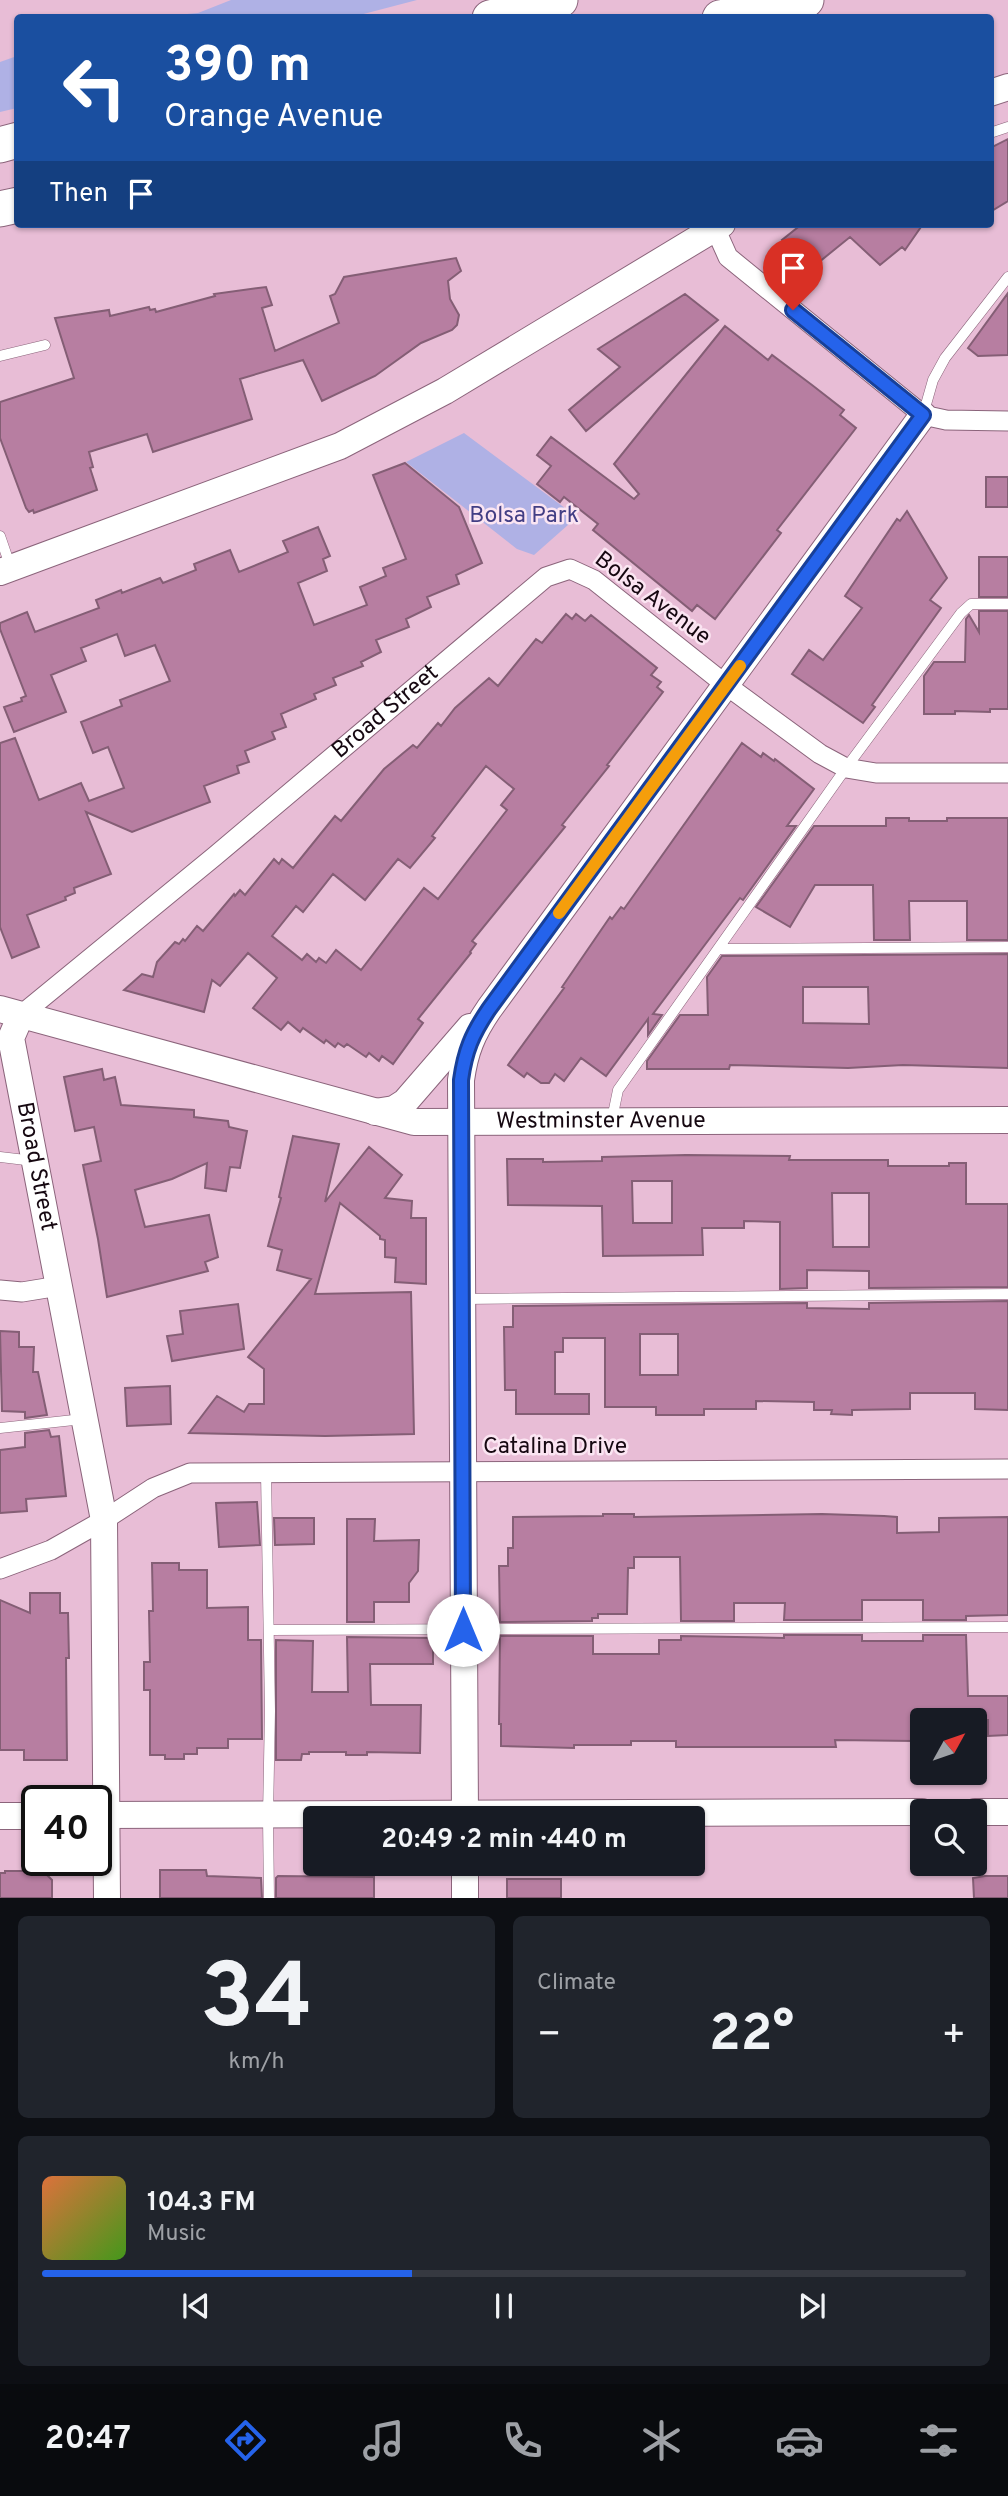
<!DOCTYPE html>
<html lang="en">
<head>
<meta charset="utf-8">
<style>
	:root { --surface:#171b24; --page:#20242c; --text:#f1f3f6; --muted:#9ea1a6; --line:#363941; --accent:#2563eb }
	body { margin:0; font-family:Overpass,sans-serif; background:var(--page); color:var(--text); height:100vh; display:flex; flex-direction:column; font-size:26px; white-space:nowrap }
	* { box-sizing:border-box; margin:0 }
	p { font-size:23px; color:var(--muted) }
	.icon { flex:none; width:38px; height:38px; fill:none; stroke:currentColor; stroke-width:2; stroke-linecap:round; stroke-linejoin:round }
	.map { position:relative; height:1898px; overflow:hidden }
	.side { display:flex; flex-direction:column; gap:18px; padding:18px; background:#0d0f14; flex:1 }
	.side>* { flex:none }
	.hud { position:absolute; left:14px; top:14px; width:980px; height:214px; border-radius:7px; box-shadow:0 2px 5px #0004; background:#1a4fa0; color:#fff; overflow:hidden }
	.needle { width:46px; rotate:50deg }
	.buttons { position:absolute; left:910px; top:1708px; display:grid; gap:14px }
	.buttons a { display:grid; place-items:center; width:77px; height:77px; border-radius:7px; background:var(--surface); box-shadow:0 2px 5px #0004; font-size:35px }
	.speed { position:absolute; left:21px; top:1785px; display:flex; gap:14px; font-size:35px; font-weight:700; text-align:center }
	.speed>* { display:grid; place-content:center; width:91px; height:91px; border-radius:50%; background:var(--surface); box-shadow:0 2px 5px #0004; line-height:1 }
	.speed .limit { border:4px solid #111; border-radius:10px; background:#fff; color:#111 }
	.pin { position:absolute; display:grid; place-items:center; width:60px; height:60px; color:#fff; margin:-72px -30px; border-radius:50% 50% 50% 0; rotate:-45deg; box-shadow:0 0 7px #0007 }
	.pin .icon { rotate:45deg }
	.me { position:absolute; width:77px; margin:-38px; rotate:0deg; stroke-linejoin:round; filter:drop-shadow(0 0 5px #0008) }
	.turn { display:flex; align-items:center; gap:24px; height:147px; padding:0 35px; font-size:32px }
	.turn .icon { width:91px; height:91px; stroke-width:2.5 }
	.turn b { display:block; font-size:49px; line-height:60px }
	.then { display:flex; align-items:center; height:66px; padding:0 35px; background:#0003; gap:14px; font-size:26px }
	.big { font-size:52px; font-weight:700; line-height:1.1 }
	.side .tile { flex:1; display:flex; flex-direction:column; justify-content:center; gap:10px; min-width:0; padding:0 24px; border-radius:10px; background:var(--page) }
	.side .dial { align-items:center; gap:0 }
	.dial b { font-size:91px; line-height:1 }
	.song { display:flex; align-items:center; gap:21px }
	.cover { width:84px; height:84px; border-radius:10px; background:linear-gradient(135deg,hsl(20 70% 55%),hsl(100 70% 35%)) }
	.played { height:7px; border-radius:4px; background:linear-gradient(90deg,var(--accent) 40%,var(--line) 40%) }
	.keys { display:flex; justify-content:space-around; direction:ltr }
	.heat { display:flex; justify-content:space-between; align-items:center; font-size:38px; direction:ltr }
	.side .tiles { flex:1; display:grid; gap:18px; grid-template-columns:1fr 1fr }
	.tile:last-child { grid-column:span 2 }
	.trip { position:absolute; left:303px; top:1806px; width:402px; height:70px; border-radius:7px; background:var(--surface); box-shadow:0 2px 5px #0004; font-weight:700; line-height:70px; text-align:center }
	.tab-bar { display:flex; height:112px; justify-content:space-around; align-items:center; background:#090b0e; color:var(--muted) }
	.tab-bar .icon { width:49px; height:49px }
	.tab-bar .on { color:var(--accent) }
	.tab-bar b { font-size:32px; color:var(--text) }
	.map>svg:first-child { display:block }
</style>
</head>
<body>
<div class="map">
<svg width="1008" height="1898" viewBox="0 0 1008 1898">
	<rect width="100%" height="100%" fill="#e8bdd6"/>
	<!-- green -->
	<path fill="#afb1e5" d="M 231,0 L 417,0 L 352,17 L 155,17 L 198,13 Z
		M 17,56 L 17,108 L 0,112 L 0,62 Z
		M 464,433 L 577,517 L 534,555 L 517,549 L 406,462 Z"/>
	<!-- building -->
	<path fill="#b77ea1" stroke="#845e75" stroke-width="2" fill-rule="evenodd" d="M 1008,139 L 1008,201 L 990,212 L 990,148 Z
		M 802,224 L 923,224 L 905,250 L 902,247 L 880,265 L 850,237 L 808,271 L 782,240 Z
		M 456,258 L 461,271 L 448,281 L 450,299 L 459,315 L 457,325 L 452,330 L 421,343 L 375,376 L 322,401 L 303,360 L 240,379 L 252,419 L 153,452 L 147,434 L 89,452 L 93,467 L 90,468 L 97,490 L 34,513 L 33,510 L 29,512 L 26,508 L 0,438 L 0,402 L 74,378 L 55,318 L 109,310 L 110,316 L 149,307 L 150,310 L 155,309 L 156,312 L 215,296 L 214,294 L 266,287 L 272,305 L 262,308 L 275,351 L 339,323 L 330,296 L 335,294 L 344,277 Z
		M 1008,293 L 1008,355 L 978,356 L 968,348 Z
		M 685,294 L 718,320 L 586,431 L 569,410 L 620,367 L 598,349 Z
		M 725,326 L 768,360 L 772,355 L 812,385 L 844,410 L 840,415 L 856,428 L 777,530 L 781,533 L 715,619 L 697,605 L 692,611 L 593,530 L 598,524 L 564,497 L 560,502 L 537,484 L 551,466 L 537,455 L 551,437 L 634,499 L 639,494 L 614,464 Z
		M 405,463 L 459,507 L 482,563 L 456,575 L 459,584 L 427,597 L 431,607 L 406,619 L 409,627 L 376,640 L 381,652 L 361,662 L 363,666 L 333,678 L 336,685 L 314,694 L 316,699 L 281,714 L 286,727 L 272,732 L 275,739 L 245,751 L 249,762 L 237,766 L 239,773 L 204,786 L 210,802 L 132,832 L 86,812 L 111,874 L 74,888 L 75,893 L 65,897 L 66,900 L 27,915 L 39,947 L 12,958 L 0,927 L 0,743 L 15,738 L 39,800 L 81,783 L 89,801 L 124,788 L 108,747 L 93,753 L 81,722 L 122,706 L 120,700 L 170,681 L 155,645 L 125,656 L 117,634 L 81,648 L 86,661 L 51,675 L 66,712 L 14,732 L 4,707 L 22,701 L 21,698 L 26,696 L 0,629 L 0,623 L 27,612 L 35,632 L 99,608 L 96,600 L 121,590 L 122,593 L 160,578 L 163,583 L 196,570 L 194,564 L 230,550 L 239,572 L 288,552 L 283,541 L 318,527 L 330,556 L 323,559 L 327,571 L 298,583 L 314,625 L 367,605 L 360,587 L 386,576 L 383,568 L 406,559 L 373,475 Z
		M 986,477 L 1008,477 L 1008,507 L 986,507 Z
		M 907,511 L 947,578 L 930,600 L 941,608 L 872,705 L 875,707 L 863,723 L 792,674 L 809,650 L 823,660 L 862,608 L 845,596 L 897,519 L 900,521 Z
		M 979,557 L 1008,557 L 1008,597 L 979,597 Z
		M 979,611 L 1008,611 L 1008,709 L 990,709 L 990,712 L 955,711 L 955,714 L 924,714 L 924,676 L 934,662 L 965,662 L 966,619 L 969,615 L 979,632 Z
		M 566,614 L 572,619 L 576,614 L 585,621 L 591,615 L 657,668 L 651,675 L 661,682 L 657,687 L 663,692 L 607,765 L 609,766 L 562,825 L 565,827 L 472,941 L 476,944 L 470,952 L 471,953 L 418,1019 L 423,1023 L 393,1064 L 382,1056 L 379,1061 L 369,1053 L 366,1057 L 347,1044 L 344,1047 L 338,1043 L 335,1047 L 326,1040 L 324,1043 L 303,1028 L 300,1032 L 288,1022 L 281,1030 L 253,1008 L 277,978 L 248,953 L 220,986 L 212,980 L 204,1012 L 124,990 L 142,974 L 153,977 L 157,962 L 175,942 L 179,944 L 183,939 L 185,941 L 197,926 L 203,931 L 234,894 L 235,896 L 240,890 L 245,895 L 274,859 L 279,864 L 282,859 L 293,868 L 335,816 L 341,821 L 384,769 L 413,745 L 417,748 L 438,723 L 441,726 L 455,708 L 489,678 L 498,686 L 536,639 L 542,643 ZM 486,766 L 514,789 L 501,805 L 507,810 L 438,899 L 424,888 L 361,970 L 336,950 L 326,963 L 319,958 L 316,962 L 307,954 L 302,960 L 272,936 L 296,906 L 303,912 L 333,874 L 365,900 L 398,859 L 410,868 L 435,838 L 432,836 Z
		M 742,743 L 761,757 L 763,753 L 774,761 L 775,759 L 814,789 L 787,826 L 796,826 L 743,900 L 740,898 L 653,1014 L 662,1015 L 648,1035 L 648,1019 L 606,1076 L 581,1058 L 564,1081 L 555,1074 L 549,1083 L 541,1083 L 527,1073 L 524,1077 L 508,1065 L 564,988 L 562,987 L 610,917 L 612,919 L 621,907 L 624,909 Z
		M 886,818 L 909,818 L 909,821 L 947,821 L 947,818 L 1008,818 L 1008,940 L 967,940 L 967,901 L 909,901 L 910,940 L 874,940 L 873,885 L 815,885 L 790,927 L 756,907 L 814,826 L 886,826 Z
		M 1008,954 L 1008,1068 L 903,1065 L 848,1068 L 730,1065 L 729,1069 L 647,1069 L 647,1061 L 680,1015 L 708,1015 L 707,977 L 722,956 ZM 803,987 L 868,987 L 869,1024 L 803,1023 Z
		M 102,1069 L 104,1080 L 115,1077 L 121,1105 L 194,1110 L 194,1117 L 228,1121 L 229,1127 L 247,1131 L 240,1168 L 230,1167 L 226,1191 L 205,1188 L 207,1163 L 172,1179 L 135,1190 L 145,1227 L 209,1215 L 218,1257 L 205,1262 L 208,1271 L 107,1297 L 98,1239 L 83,1165 L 101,1161 L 94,1127 L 75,1131 L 64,1077 Z
		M 293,1136 L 339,1144 L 325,1202 L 369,1147 L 402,1175 L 385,1198 L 412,1201 L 411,1218 L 426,1218 L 426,1284 L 395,1282 L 396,1258 L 385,1257 L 385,1240 L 380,1239 L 380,1236 L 340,1203 L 315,1294 L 411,1292 L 414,1434 L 325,1436 L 189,1433 L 217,1396 L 244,1412 L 249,1404 L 264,1404 L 264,1369 L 248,1357 L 311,1279 L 277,1270 L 282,1250 L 268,1246 L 281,1198 L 279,1197 Z
		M 686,1155 L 790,1156 L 789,1160 L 888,1160 L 888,1166 L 949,1166 L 949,1163 L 966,1163 L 966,1204 L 1008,1204 L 1008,1287 L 869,1288 L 869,1271 L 807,1270 L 807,1288 L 780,1289 L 780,1222 L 744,1221 L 744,1228 L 702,1228 L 703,1255 L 603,1256 L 602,1206 L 508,1205 L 507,1159 L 543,1159 L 543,1162 L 602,1161 L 602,1157 ZM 632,1181 L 672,1181 L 672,1223 L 633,1223 ZM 832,1193 L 869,1193 L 869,1247 L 833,1247 Z
		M 1008,1301 L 1008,1410 L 975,1409 L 975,1393 L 910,1393 L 910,1409 L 852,1410 L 852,1415 L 831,1414 L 832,1410 L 814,1410 L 814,1402 L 756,1401 L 756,1409 L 704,1409 L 704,1415 L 656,1415 L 656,1407 L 605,1407 L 605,1338 L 563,1338 L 563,1352 L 555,1352 L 555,1394 L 589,1394 L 589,1414 L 516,1414 L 516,1390 L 505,1390 L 504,1327 L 513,1327 L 513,1306 L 807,1303 L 807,1308 L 869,1309 L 869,1303 ZM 640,1334 L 678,1334 L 678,1375 L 640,1375 Z
		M 238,1304 L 244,1349 L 172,1361 L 167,1336 L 183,1334 L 180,1311 Z
		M 0,1331 L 19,1332 L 19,1347 L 34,1347 L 33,1372 L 38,1372 L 47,1415 L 25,1418 L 25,1412 L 2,1411 Z
		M 170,1386 L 171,1424 L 127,1426 L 125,1388 Z
		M 49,1430 L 51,1437 L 59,1436 L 66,1496 L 26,1499 L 27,1511 L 0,1513 L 0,1450 L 25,1447 L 25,1433 Z
		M 257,1502 L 260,1545 L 219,1547 L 216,1503 Z
		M 603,1514 L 634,1514 L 634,1517 L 822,1514 L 884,1516 L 897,1517 L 897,1533 L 939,1532 L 939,1518 L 1008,1517 L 1008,1615 L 966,1616 L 966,1620 L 923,1620 L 923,1600 L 862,1600 L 862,1620 L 784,1620 L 785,1603 L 734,1603 L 734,1621 L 681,1621 L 680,1557 L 634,1557 L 634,1568 L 628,1568 L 627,1614 L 598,1614 L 598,1618 L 592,1618 L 592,1621 L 500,1622 L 499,1566 L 508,1566 L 508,1548 L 513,1548 L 513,1517 L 603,1516 Z
		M 274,1518 L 314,1518 L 314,1544 L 275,1545 Z
		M 347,1519 L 375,1519 L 374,1541 L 419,1540 L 418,1571 L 409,1583 L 409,1602 L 374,1602 L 374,1622 L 347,1622 Z
		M 152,1563 L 179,1563 L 179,1570 L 207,1570 L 207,1608 L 248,1607 L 248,1640 L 261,1640 L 262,1739 L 228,1739 L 228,1748 L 197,1748 L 197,1754 L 184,1754 L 184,1759 L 165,1759 L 165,1755 L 150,1755 L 150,1690 L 144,1690 L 144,1662 L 150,1662 L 149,1611 L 153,1611 Z
		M 30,1593 L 60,1593 L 60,1613 L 68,1613 L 69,1658 L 66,1658 L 67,1760 L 24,1760 L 24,1750 L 0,1750 L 0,1600 L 30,1613 Z
		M 784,1635 L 862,1635 L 862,1641 L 923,1641 L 923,1635 L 966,1635 L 968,1696 L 1008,1696 L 1008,1735 L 988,1736 L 988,1720 L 922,1720 L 922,1733 L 914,1733 L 914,1741 L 835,1740 L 836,1747 L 676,1747 L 676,1741 L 631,1741 L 631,1745 L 574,1745 L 574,1748 L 501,1746 L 501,1724 L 499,1724 L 500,1636 L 593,1636 L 593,1654 L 659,1654 L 659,1640 L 681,1640 L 681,1636 L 784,1638 Z
		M 347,1637 L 433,1638 L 433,1664 L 370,1664 L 371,1705 L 421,1705 L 420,1753 L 367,1752 L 367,1755 L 346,1755 L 346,1752 L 309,1752 L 309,1754 L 302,1754 L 301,1760 L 276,1760 L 276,1640 L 313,1641 L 312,1692 L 348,1692 Z
		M 160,1870 L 206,1870 L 207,1876 L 261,1878 L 262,1898 L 160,1898 Z
		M 5,1871 L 43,1871 L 52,1880 L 52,1898 L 0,1898 L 0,1873 L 5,1873 Z
		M 278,1876 L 374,1877 L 374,1898 L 276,1898 L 276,1878 Z
		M 985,1876 L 1008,1876 L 1008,1898 L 974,1898 L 973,1878 Z
		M 507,1879 L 561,1879 L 561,1898 L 507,1898 Z"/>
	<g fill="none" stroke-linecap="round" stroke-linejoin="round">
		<!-- lane casing -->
		<g stroke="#8b647b" stroke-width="11">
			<path id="lane" d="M 990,133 L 1008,127
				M 0,356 L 45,345
				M 923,415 L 933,380 L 945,358 L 1008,277
				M 0,536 L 11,568
				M 718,949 L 1008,947
				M 612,1119 L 618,1090 L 846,768 L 961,613 L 971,604 L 1008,604
				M 0,1157 L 34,1161
				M 463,1299 L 1008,1294
				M 0,1428 L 83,1419
				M 266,1472 L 270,1711 L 268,1816 L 269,1898
				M 269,1630 L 1008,1627"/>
		</g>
		<!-- street casing -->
		<g stroke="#8b647b" stroke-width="21">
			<g id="street">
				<path d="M 715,228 L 728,257 L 923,415 L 946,420 L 1008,421"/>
				<path id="s1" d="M 21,1015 L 215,856 L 546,577 L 570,569 L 594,580 L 726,685 L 820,754 L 846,768 L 876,773 L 1008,773"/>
				<path d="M 0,1290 L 22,1292 L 59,1286"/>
				<path d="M 0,1569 L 51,1550 L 104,1520 L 153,1488 L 190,1473 L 1008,1469"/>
			</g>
		</g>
		<!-- secondary casing -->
		<g stroke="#8b647b" stroke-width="28">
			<g id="secondary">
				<path d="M 990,93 L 1008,87"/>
				<path d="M 0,572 L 340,446 L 445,391 L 722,224"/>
				<path id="s2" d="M 0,1009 L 414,1122 L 1008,1120"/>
				<path id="s3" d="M 21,1015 L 11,1038 L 104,1520 L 107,1898"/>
				<path d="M 375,1112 L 394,1109 L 405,1102 L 470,1027"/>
				<path d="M 975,1812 L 1008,1812"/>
				<path d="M 96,1815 L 922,1812"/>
				<path d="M 0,1816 L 37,1816"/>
				<path d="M 465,1818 L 461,1080 C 465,1051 472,1034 489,1009 L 923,415"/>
				<path d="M 465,1864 L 465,1898"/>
			</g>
		</g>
		<!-- highway casing -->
		<g stroke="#8b647b" stroke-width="37">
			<path id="highway" d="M 490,18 L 560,0
				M 720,18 L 806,0
				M 0,145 L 18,140
				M 0,209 L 18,205"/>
		</g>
		<!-- lane -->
		<use href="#lane" stroke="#fff" stroke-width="10"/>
		<!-- street -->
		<use href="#street" stroke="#fff" stroke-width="19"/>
		<!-- secondary -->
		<use href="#secondary" stroke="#fff" stroke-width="26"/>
		<!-- highway -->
		<use href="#highway" stroke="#fff" stroke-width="35"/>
	</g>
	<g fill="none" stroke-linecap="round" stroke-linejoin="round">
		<!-- route casing -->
		<g stroke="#184099" stroke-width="18">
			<path id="route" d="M 463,1630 L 461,1080 C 465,1051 472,1034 489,1009 L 923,415 L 793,310"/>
		</g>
		<!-- route -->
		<use href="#route" stroke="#2563eb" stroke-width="12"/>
		<!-- slow -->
		<path stroke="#f59e0b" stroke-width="12" d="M 559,913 L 740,666"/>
	</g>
	<g text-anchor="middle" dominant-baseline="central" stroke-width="5" stroke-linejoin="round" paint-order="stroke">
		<!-- park labels -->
		<g font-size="23" fill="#423e84" stroke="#fbe5f2">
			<text x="524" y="516">Bolsa Park</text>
		</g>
		<!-- street labels -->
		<g font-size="23" fill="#160811" stroke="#fbe5f2">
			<text transform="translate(652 599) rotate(37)">Bolsa Avenue</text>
			<text stroke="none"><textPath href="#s1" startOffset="474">Broad Street</textPath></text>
			<text stroke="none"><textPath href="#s2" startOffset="616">Westminster Avenue</textPath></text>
			<text stroke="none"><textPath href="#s3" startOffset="156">Broad Street</textPath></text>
			<text x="555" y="1447">Catalina Drive</text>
		</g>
	</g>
</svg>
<div class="buttons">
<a><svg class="needle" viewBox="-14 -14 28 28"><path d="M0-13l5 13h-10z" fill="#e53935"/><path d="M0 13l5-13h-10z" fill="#9ea1a6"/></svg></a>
<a><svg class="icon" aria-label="search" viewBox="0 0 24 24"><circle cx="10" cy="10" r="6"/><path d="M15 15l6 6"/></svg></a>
</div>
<div class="speed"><div class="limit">40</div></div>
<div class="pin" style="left:793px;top:310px;background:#d93025"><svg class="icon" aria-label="arrive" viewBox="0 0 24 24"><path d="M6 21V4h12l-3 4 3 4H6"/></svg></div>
<svg class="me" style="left:463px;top:1630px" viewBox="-20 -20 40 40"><circle r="19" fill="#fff"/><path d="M0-13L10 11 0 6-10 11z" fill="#2563eb"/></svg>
<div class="trip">20:49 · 2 min · 440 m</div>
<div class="hud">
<div class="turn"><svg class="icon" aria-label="left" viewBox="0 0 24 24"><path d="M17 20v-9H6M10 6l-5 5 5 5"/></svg><div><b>390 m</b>Orange Avenue</div></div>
<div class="then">Then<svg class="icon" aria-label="arrive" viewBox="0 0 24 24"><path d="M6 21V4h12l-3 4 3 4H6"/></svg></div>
</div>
</div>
<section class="side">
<div class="tiles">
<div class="tile dial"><b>34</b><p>km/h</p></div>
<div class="tile"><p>Climate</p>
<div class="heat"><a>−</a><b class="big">22°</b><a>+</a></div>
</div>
<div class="tile">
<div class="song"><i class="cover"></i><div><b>104.3 FM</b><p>Music</p></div></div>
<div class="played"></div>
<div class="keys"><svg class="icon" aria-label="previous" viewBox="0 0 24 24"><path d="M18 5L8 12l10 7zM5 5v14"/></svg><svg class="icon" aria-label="pause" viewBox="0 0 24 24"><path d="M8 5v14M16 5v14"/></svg><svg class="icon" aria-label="next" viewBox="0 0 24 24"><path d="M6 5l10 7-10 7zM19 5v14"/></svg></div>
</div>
</div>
</section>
<nav class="tab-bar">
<b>20:47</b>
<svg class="icon on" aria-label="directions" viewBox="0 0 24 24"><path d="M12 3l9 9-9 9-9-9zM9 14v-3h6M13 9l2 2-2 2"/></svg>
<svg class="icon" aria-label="music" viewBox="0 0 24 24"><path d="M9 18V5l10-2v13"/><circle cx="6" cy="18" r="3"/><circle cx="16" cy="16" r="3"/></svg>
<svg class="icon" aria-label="phone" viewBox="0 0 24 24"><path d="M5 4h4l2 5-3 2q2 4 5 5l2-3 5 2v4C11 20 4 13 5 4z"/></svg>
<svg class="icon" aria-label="climate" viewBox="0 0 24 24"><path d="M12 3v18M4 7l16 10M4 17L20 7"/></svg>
<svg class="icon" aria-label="car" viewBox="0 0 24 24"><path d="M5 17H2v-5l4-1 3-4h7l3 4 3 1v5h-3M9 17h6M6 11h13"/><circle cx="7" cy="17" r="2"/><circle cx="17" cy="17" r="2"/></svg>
<svg class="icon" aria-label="filters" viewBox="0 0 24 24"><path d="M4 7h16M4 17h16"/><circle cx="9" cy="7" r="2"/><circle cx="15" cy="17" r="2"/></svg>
</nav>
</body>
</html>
